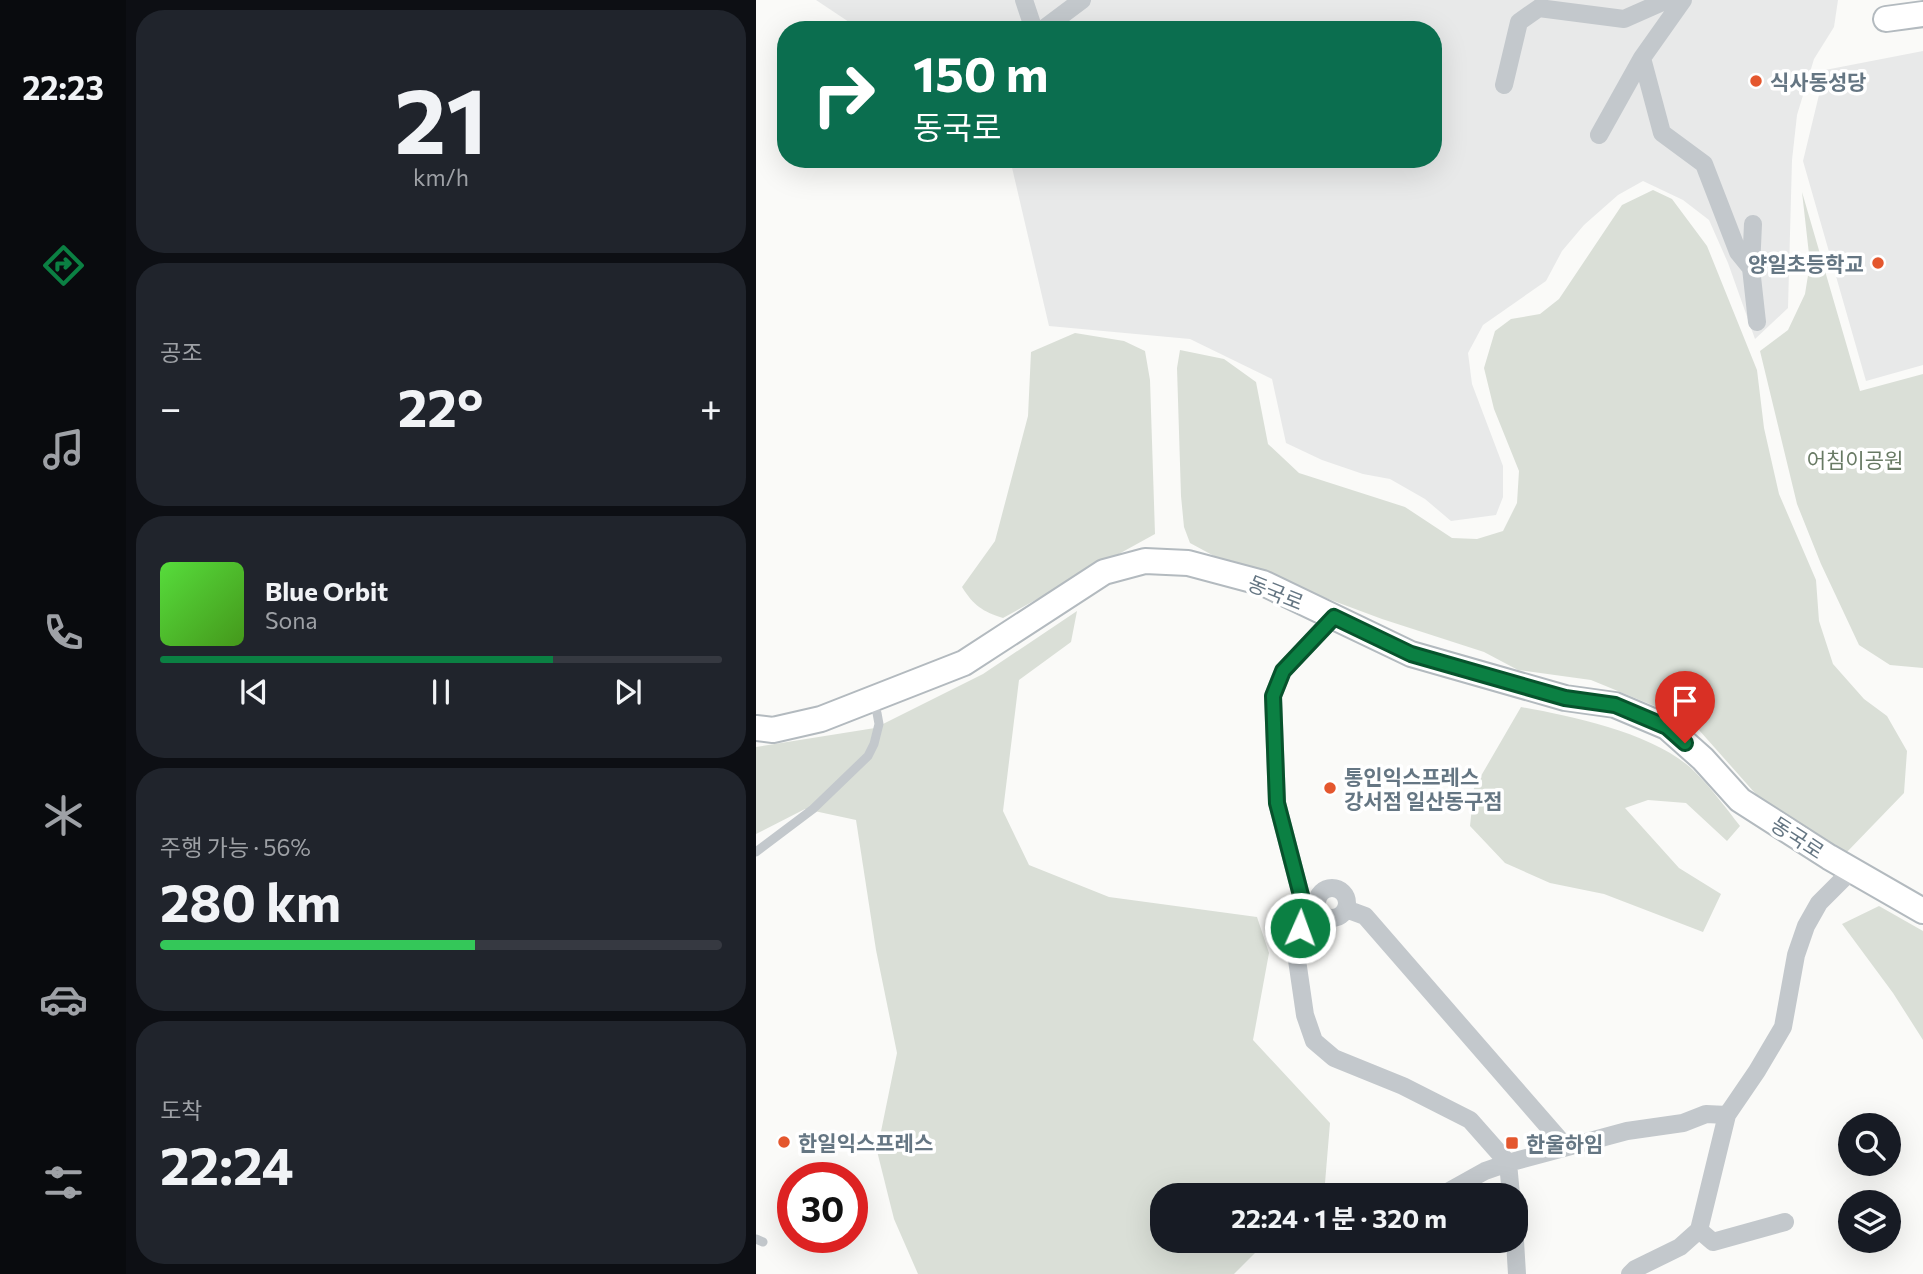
<!DOCTYPE html>
<html lang="ko">
<head>
<meta charset="utf-8">
<style>
	:root { --surface:#171b24; --page:#20242c; --text:#f1f3f6; --muted:#9ea1a6; --line:#363941; --accent:#0b8043 }
	body { margin:0; font-family:Commissioner,"Noto Sans KR",sans-serif; background:var(--page); color:var(--text); height:100vh; display:flex; flex-direction:column; font-size:26px; white-space:nowrap }
	* { box-sizing:border-box; margin:0 }
	p { font-size:23px; color:var(--muted) }
	.icon { flex:none; width:38px; height:38px; fill:none; stroke:currentColor; stroke-width:2; stroke-linecap:round; stroke-linejoin:round }
	.map { position:relative; flex:1; overflow:hidden }
	.sheet { display:flex; flex-direction:column; gap:10px; padding:10px; background:#0d0f14; width:630px }
	.sheet>* { flex:none }
	.top-card { position:absolute; left:21px; top:21px; width:665px; height:147px; border-radius:28px; box-shadow:0 7px 28px #0002; background:#0b6e4f; color:#fff; overflow:hidden }
	.buttons { position:absolute; left:1082px; top:1113px; display:grid; gap:14px }
	.buttons a { display:grid; place-items:center; width:63px; height:63px; border-radius:50%; background:var(--surface); box-shadow:0 7px 28px #0002; font-size:35px }
	.speed { position:absolute; left:21px; top:1162px; display:flex; gap:14px; font-size:35px; font-weight:700; text-align:center }
	.speed>* { display:grid; place-content:center; width:91px; height:91px; border-radius:50%; background:var(--surface); box-shadow:0 7px 28px #0002; line-height:1 }
	.speed .limit { border:10px solid #d22; background:#fff; color:#111 }
	.pin { position:absolute; display:grid; place-items:center; width:60px; height:60px; color:#fff; margin:-72px -30px; border-radius:50% 50% 50% 0; rotate:-45deg; box-shadow:0 0 7px #0007 }
	.pin .icon { rotate:45deg }
	.me { position:absolute; width:77px; margin:-38px; rotate:2deg; stroke-linejoin:round; filter:drop-shadow(0 0 5px #0008) }
	.turn { display:flex; align-items:center; gap:24px; height:147px; padding:0 21px; font-size:32px }
	.turn .icon { width:91px; height:91px; stroke-width:2.5 }
	.turn b { display:block; font-size:49px; line-height:60px }
	.big { font-size:52px; font-weight:700; line-height:1.1 }
	.sheet .widget { flex:1; display:flex; flex-direction:column; justify-content:center; gap:10px; min-width:0; padding:0 24px; border-radius:28px; background:var(--page) }
	.sheet .dial { align-items:center; gap:0 }
	.dial b { font-size:91px; line-height:1 }
	.song { display:flex; align-items:center; gap:21px }
	.cover { width:84px; height:84px; border-radius:10px; background:linear-gradient(135deg,hsl(110 70% 55%),hsl(100 70% 35%)) }
	.played { height:7px; border-radius:4px; background:linear-gradient(90deg,var(--accent) 70%,var(--line) 70%) }
	.keys { display:flex; justify-content:space-around; direction:ltr }
	.heat { display:flex; justify-content:space-between; align-items:center; font-size:38px; direction:ltr }
	.charge { height:10px; border-radius:5px; background:linear-gradient(90deg,#34c759 56%,var(--line) 0) }
	.trip { position:absolute; left:394px; top:1183px; width:378px; height:70px; border-radius:28px; background:var(--surface); box-shadow:0 7px 28px #0002; font-weight:700; line-height:70px; text-align:center }
	main { display:flex; flex:1; min-height:0 }
	.tabs { display:flex; flex-direction:column; width:126px; justify-content:space-around; align-items:center; background:#090b0e; color:var(--muted) }
	.tabs .icon { width:49px; height:49px }
	.tabs .selected { color:var(--accent) }
	.tabs b { font-size:32px; color:var(--text) }
	.map>svg:first-child { display:block }
</style>
</head>
<body>
<main>
<nav class="tabs">
<b>22:23</b>
<svg class="icon selected" aria-label="directions" viewBox="0 0 24 24"><path d="M12 3l9 9-9 9-9-9zM9 14v-3h6M13 9l2 2-2 2"/></svg>
<svg class="icon" aria-label="music" viewBox="0 0 24 24"><path d="M9 18V5l10-2v13"/><circle cx="6" cy="18" r="3"/><circle cx="16" cy="16" r="3"/></svg>
<svg class="icon" aria-label="phone" viewBox="0 0 24 24"><path d="M5 4h4l2 5-3 2q2 4 5 5l2-3 5 2v4C11 20 4 13 5 4z"/></svg>
<svg class="icon" aria-label="climate" viewBox="0 0 24 24"><path d="M12 3v18M4 7l16 10M4 17L20 7"/></svg>
<svg class="icon" aria-label="car" viewBox="0 0 24 24"><path d="M5 17H2v-5l4-1 3-4h7l3 4 3 1v5h-3M9 17h6M6 11h13"/><circle cx="7" cy="17" r="2"/><circle cx="17" cy="17" r="2"/></svg>
<svg class="icon" aria-label="filters" viewBox="0 0 24 24"><path d="M4 7h16M4 17h16"/><circle cx="9" cy="7" r="2"/><circle cx="15" cy="17" r="2"/></svg>
</nav>
<section class="sheet">
<div class="widget dial"><b>21</b><p>km/h</p></div>
<div class="widget"><p>공조</p>
<div class="heat"><a>−</a><b class="big">22°</b><a>+</a></div>
</div>
<div class="widget">
<div class="song"><i class="cover"></i><div><b>Blue Orbit</b><p>Sona</p></div></div>
<div class="played"></div>
<div class="keys"><svg class="icon" aria-label="previous" viewBox="0 0 24 24"><path d="M18 5L8 12l10 7zM5 5v14"/></svg><svg class="icon" aria-label="pause" viewBox="0 0 24 24"><path d="M8 5v14M16 5v14"/></svg><svg class="icon" aria-label="next" viewBox="0 0 24 24"><path d="M6 5l10 7-10 7zM19 5v14"/></svg></div>
</div>
<div class="widget"><p>주행 가능 · 56%</p><b class="big">280 km</b><div class="charge"></div></div>
<div class="widget"><p>도착</p><b class="big">22:24</b></div>
</section>
<div class="map">
<svg width="1167" height="1274" viewBox="0 0 1167 1274">
	<rect width="100%" height="100%" fill="#fafaf8"/>
	<!-- built -->
	<path fill="#e8e9e9" d="M 60,0 L 1082,0 L 1078,27 L 1058,59 L 1041,115 L 1036,160 L 1032,308 L 999,339 L 972,263 L 953,220 L 927,200 L 887,181 L 862,195 L 828,225 L 806,251 L 790,281 L 727,325 L 712,353 L 716,384 L 747,466 L 747,497 L 740,515 L 695,521 L 669,499 L 634,479 L 607,474 L 566,460 L 530,443 L 516,379 L 434,339 L 293,326 L 254,159 L 677,159 L 677,30 L 105,30 Z
		M 1167,51 L 1167,365 L 1110,381 L 1047,161 L 1069,70 Z"/>
	<!-- green -->
	<path fill="#dadfd7" d="M 897,190 L 916,199 L 951,246 L 1001,370 L 1008,428 L 1023,494 L 1060,580 L 1063,621 L 1077,664 L 1108,699 L 1131,716 L 1151,751 L 1148,793 L 1089,854 L 1006,801 L 935,721 L 835,680 L 762,670 L 728,652 L 626,619 L 460,557 L 434,543 L 428,527 L 425,496 L 421,368 L 424,350 L 468,359 L 500,382 L 512,444 L 543,473 L 649,507 L 696,538 L 721,539 L 747,531 L 761,503 L 763,471 L 738,409 L 728,368 L 739,331 L 755,319 L 784,314 L 803,299 L 866,205 Z
		M 1046,192 L 1104,391 L 1167,374 L 1167,668 L 1134,665 L 1103,645 L 1065,564 L 1041,504 L 1004,351 L 1032,330 L 1049,294 L 1054,263 Z
		M 319,333 L 368,341 L 389,351 L 394,380 L 399,534 L 247,618 C 226,611 218,606 206,587 L 239,541 L 272,416 L 275,352 Z
		M 321,611 L 315,642 L 263,680 L 247,811 L 273,865 L 353,897 L 501,917 L 513,953 L 497,1040 L 574,1123 L 569,1183 L 556,1195 L 406,1195 L 406,1241 L 511,1241 L 478,1274 L 162,1274 L 138,1219 L 121,1151 L 141,1053 L 120,950 L 100,820 L 49,809 L 0,834 L 0,747 L 119,728 L 227,674 Z
		M 765,707 C 816,716 902,734 939,772 C 956,789 970,808 984,826 L 971,841 L 930,803 L 892,800 L 869,808 L 923,868 L 965,894 L 947,932 L 848,894 L 794,883 L 749,863 L 714,826 L 718,788 Z
		M 1123,906 L 1167,931 L 1167,1040 L 1137,993 L 1086,924 Z"/>
	<g fill="none" stroke-linecap="round" stroke-linejoin="round">
		<!-- secondary casing -->
		<g stroke="#b3babf" stroke-width="28">
			<path id="secondary" d="M 1130,19 L 1167,14
				M 0,728 L 17,730 L 65,719 L 208,663 L 348,572 L 389,561 L 432,563 L 507,583 L 655,654 L 809,698 L 859,705 L 911,727 L 947,759 L 984,800 L 1073,857 L 1167,911"/>
		</g>
		<!-- lane -->
		<path stroke="#c3c8cc" stroke-width="9" d="M 0,852 L 57,809 L 112,756 L 118,744 L 123,724 L 121,713 L 115,703
			M 0,1239 L 7,1242"/>
		<!-- street -->
		<path stroke="#c3c8cc" stroke-width="18" d="M 268,0 L 278,30
			M 927,0 L 886,58 L 906,133 L 948,164 L 982,252 L 995,268 L 1001,322
			M 286,30 L 326,0
			M 748,85 L 763,22 L 783,8 L 868,19 L 911,0
			M 843,135 L 886,58
			M 995,268 L 997,224
			M 578,617 L 527,671 L 517,696 L 521,803 L 547,903 L 540,953 L 549,1015 L 558,1041 L 578,1058 L 647,1086 L 714,1120 L 752,1163 L 755,1195
			M561 903a15 15 0 1 1 30 0a15 15 0 1 1-30 0Z
			M 590,909 L 609,916 L 810,1147
			M 686,1195 L 729,1171 L 752,1163 L 871,1131 L 927,1123 L 950,1114 L 971,1115
			M 943,1230 L 957,1242 L 1029,1222
			M 759,1241 L 761,1274
			M 874,1274 L 879,1269 L 924,1247 L 943,1230 L 971,1115 L 1001,1071 L 1027,1027 L 1040,955 L 1050,926 L 1063,903 L 1096,870"/>
		<!-- secondary -->
		<use href="#secondary" stroke="#fff" stroke-width="24"/>
	</g>
	<g fill="none" stroke-linecap="round" stroke-linejoin="round">
		<!-- route casing -->
		<g stroke="#07532c" stroke-width="18">
			<path id="route" d="M 544,928 L 547,903 L 521,803 L 517,696 L 527,671 L 578,617 L 655,654 L 809,698 L 859,705 L 911,727 L 929,743"/>
		</g>
		<!-- route -->
		<use href="#route" stroke="#0b8043" stroke-width="12"/>
	</g>
	<!-- markers -->
	<g fill="#e4572e" stroke="#fff" stroke-width="2.5">
		<circle cx="1000" cy="81" r="7"/>
		<circle cx="1122" cy="263" r="7"/>
		<circle cx="574" cy="788" r="7"/>
		<circle cx="28" cy="1142" r="7"/>
		<rect x="749" y="1136" width="14" height="14" rx="3.5"/>
	</g>
	<g text-anchor="middle" dominant-baseline="central" stroke-width="7" stroke-linejoin="round" paint-order="stroke">
		<!-- poi labels -->
		<g font-size="21" font-weight="bold" fill="#657683" stroke="#fff" text-anchor="start">
			<text x="1014" y="81">식사동성당</text>
			<text x="1108" y="263" text-anchor="end">양일초등학교</text>
			<text x="588" y="776">통인익스프레스<tspan x="588" dy="24">강서점 일산동구점</tspan></text>
			<text x="42" y="1142">한일익스프레스</text>
			<text x="770" y="1143">한울하임</text>
		</g>
		<!-- park labels -->
		<g font-size="21" fill="#687a64" stroke="#fff">
			<text x="1099" y="459">어침이공원</text>
		</g>
		<!-- street labels -->
		<g font-size="21" fill="#657683" stroke="#fff">
			<text transform="translate(520 592) rotate(22)">동국로</text>
			<text transform="translate(1042 837) rotate(33)">동국로</text>
		</g>
	</g>
</svg>
<div class="buttons">
<a><svg class="icon" aria-label="search" viewBox="0 0 24 24"><circle cx="10" cy="10" r="6"/><path d="M15 15l6 6"/></svg></a>
<a><svg class="icon" aria-label="layers" viewBox="0 0 24 24"><path d="M12 4l9 5-9 5-9-5zM3 14l9 5 9-5"/></svg></a>
</div>
<div class="speed"><div class="limit">30</div></div>
<div class="pin" style="left:929px;top:743px;background:#d93025"><svg class="icon" aria-label="arrive" viewBox="0 0 24 24"><path d="M6 21V4h12l-3 4 3 4H6"/></svg></div>
<svg class="me" style="left:544px;top:928px" viewBox="-20 -20 40 40"><circle r="17" fill="#0b8043" stroke="#fff" stroke-width="3"/><path d="M0-11L8 9 0 5-8 9z" fill="#fff"/></svg>
<div class="trip">22:24 · 1 분 · 320 m</div>
<div class="top-card">
<div class="turn"><svg class="icon" aria-label="right" viewBox="0 0 24 24"><path d="M7 20v-9h11M14 6l5 5-5 5"/></svg><div><b>150 m</b>동국로</div></div>
</div>
</div>
</main>
</body>
</html>
